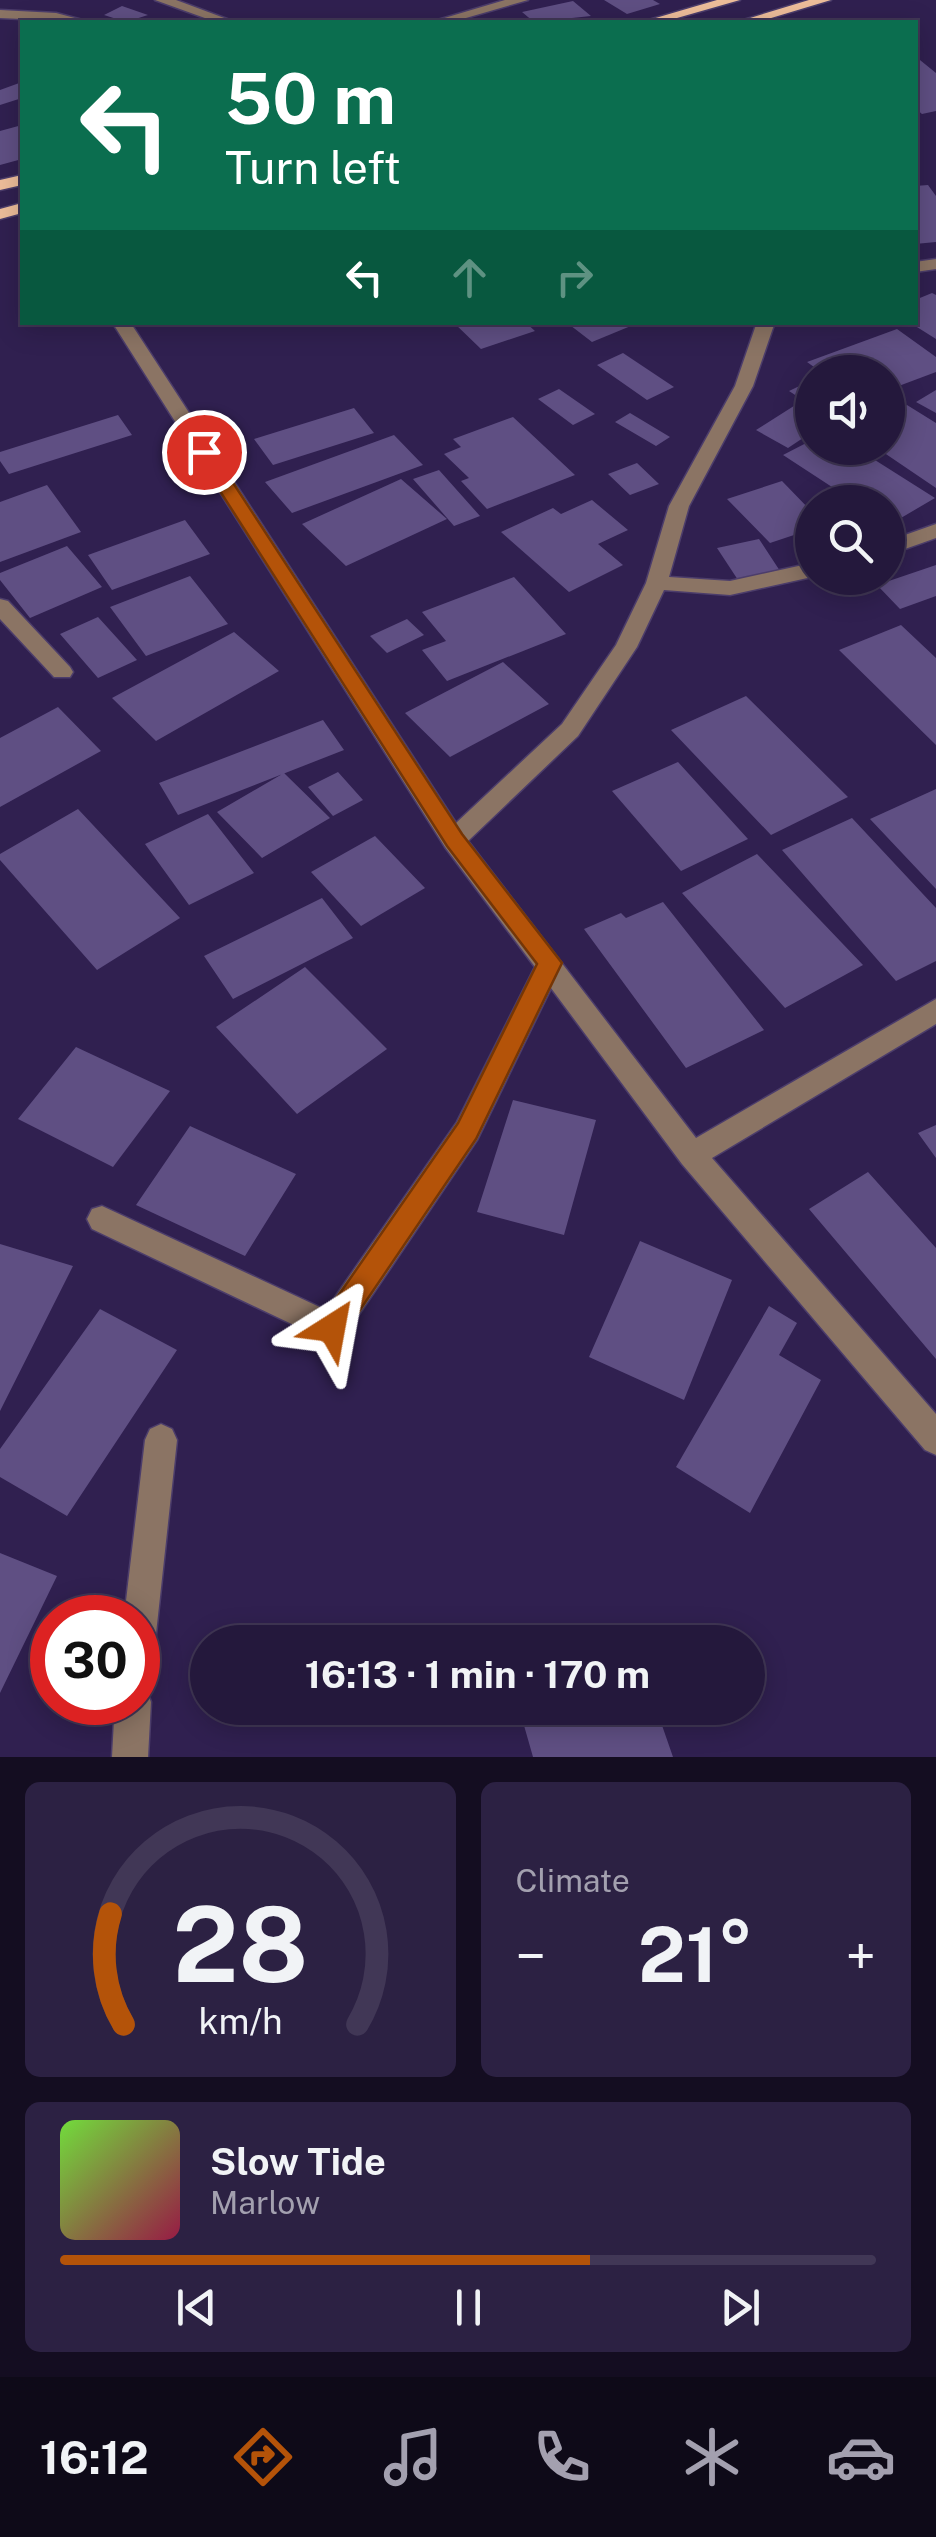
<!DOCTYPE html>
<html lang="en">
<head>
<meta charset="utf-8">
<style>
	:root { --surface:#24183c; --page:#2c2143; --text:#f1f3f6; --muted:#a3a0af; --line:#413756; --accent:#b45309 }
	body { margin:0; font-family:"Public Sans",sans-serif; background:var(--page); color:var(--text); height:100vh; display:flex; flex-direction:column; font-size:38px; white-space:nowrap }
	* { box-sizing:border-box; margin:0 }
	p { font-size:32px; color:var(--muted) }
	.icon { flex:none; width:55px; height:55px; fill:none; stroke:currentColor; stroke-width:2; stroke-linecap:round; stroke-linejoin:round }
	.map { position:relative; height:1757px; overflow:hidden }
	.details { display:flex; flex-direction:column; gap:25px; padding:25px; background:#140d21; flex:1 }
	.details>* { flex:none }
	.guide { position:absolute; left:20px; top:20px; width:898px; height:305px; border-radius:0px; box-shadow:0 5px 25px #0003,0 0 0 2px var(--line); background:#0b6e4f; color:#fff; overflow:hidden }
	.buttons { position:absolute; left:795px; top:355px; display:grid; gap:20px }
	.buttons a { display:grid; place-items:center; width:110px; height:110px; border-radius:50%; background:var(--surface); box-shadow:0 5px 25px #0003,0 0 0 2px var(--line); font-size:50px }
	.speed { position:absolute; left:30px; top:1595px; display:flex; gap:20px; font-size:50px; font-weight:700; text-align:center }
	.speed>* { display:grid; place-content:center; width:130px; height:130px; border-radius:50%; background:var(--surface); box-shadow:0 5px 25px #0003,0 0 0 2px var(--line); line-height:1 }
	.speed .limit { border:15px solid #d22; background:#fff; color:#111 }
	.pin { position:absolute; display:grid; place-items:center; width:85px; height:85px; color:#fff; margin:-42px; border:5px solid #fff; border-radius:50%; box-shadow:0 2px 10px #0007 }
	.me { position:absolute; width:110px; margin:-55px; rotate:34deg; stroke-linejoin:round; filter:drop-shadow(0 0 8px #0008) }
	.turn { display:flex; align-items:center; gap:35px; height:210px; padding:0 40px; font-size:45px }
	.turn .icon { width:130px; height:130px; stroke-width:2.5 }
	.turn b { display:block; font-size:70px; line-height:85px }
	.lanes { display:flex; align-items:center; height:95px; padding:0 40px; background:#0003; justify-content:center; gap:50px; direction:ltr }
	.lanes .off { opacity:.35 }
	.big { font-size:75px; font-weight:700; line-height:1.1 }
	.details .widget { flex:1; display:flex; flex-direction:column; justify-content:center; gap:15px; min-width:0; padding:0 35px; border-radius:15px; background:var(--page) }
	.details .dial { align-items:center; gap:0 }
	.dial svg { height:260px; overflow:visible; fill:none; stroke:var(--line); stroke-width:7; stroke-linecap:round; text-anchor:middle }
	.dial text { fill:var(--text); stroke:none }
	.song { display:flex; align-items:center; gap:30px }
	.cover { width:120px; height:120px; border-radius:15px; background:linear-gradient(135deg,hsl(100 70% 55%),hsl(340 70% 35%)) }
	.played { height:10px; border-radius:5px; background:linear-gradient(90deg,var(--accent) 65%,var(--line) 65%) }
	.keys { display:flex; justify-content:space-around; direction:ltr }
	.heat { display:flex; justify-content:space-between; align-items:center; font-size:55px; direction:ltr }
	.details .tiles { flex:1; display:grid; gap:25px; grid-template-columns:1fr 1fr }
	.widget:last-child { grid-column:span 2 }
	.trip { position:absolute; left:190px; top:1625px; width:575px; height:100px; border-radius:50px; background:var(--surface); box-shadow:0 5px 25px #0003,0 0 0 2px var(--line); font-weight:700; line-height:100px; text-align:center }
	.tab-bar { display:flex; height:160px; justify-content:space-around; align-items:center; background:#0e0a18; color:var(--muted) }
	.tab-bar .icon { width:70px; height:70px }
	.tab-bar .active { color:var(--accent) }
	.tab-bar b { font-size:45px; color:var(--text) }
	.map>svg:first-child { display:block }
</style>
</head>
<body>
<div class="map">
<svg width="936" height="1757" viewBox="0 0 936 1757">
	<rect width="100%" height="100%" fill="#302050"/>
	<!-- building -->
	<path fill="#5f4f83" d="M 604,0 L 653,0 L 660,4 L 627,14 Z
		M 573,1 L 591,16 L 534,22 L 522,12 Z
		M 122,6 L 148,15 L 126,22 L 104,15 Z
		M 915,56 L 936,73 L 936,111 L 922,114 L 915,108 Z
		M 22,82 L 22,98 L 0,105 L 0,90 Z
		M 22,125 L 22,159 L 0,165 L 0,131 Z
		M 928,185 L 936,196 L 936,242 L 915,244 L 915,186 Z
		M 932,293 L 936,295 L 936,339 L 909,322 L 915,322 L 915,300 Z
		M 453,322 L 525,322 L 535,331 L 481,349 Z
		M 566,322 L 638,322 L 638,323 L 592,342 Z
		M 897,329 L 936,357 L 936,372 L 888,390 L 888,372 L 821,372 L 807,362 Z
		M 623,353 L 674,387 L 647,400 L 597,365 Z
		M 812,380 L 812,406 L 789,391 Z
		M 559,389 L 595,414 L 573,425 L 538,399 Z
		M 936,390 L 936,413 L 916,402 Z
		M 797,404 L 812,412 L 812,432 L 788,448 L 756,430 Z
		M 907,405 L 936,423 L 936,488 L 877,448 L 888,448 L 888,414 Z
		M 354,408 L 374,433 L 273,465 L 254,439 Z
		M 630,413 L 670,437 L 656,446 L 615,422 Z
		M 118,415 L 132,435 L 9,474 L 0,461 L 0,452 Z
		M 513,417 L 575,475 L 487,509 L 461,481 L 469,478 L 444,454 L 461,447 L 453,439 Z
		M 394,435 L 423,465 L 292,513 L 265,482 Z
		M 812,440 L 812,448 L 856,448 L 935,498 L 889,525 L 888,502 L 855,502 L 783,455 Z
		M 637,463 L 659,484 L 630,495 L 608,474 Z
		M 439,470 L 480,516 L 454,526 L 413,479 Z
		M 401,479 L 447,519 L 346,566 L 302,524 Z
		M 782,481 L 812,512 L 812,529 L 770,543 L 727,499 Z
		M 47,485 L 81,532 L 0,562 L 0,502 Z
		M 592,500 L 628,530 L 598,544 L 623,565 L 569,592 L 501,532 L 553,508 L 561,514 Z
		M 185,520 L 210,554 L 112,590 L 88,555 Z
		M 759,539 L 780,571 L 738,580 L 717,548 Z
		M 67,546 L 102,587 L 30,618 L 0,580 L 0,573 Z
		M 936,565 L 936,596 L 900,609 L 877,585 Z
		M 190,576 L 228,624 L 146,656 L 110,607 Z
		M 514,577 L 566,634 L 447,681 L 422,650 L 446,641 L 422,612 Z
		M 98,617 L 137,660 L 98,678 L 60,634 Z
		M 407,619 L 424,635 L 387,653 L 370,636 Z
		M 901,625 L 936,658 L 936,745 L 839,650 Z
		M 234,632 L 279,671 L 156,741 L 112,698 Z
		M 503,662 L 549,704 L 450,757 L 405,713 Z
		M 746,696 L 848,797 L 771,835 L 671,730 Z
		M 58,707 L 101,751 L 0,807 L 0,738 Z
		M 323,720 L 344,750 L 178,815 L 159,783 Z
		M 678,762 L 748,839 L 681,871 L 612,791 Z
		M 338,772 L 363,800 L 333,816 L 308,787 Z
		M 284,773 L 330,818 L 262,858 L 217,812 Z
		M 936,789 L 936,889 L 870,819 Z
		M 78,809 L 180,918 L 97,970 L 0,860 L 0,854 Z
		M 208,814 L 254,873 L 189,905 L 145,844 Z
		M 852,818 L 936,908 L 936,961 L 896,981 L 782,850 Z
		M 375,836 L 425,888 L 361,926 L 311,872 Z
		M 757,854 L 863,965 L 785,1008 L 682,893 Z
		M 322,898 L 353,938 L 233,999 L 204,956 Z
		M 663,902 L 764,1030 L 686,1068 L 584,929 L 621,913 L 626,918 Z
		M 305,967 L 387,1049 L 297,1114 L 216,1027 Z
		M 76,1047 L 170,1091 L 113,1167 L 18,1119 Z
		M 513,1100 L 596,1120 L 564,1235 L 477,1212 Z
		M 936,1125 L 936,1158 L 918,1133 Z
		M 190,1126 L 296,1174 L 245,1256 L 136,1205 Z
		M 868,1172 L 936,1248 L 936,1359 L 809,1209 Z
		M 640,1241 L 732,1280 L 684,1400 L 589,1357 Z
		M 0,1244 L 73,1266 L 0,1411 Z
		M 769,1306 L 797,1323 L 779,1355 L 821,1380 L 750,1513 L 676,1467 Z
		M 100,1309 L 177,1350 L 67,1516 L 0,1477 L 0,1449 Z
		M 0,1553 L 57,1576 L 0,1693 Z
		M 519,1708 L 656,1708 L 673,1757 L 533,1757 Z"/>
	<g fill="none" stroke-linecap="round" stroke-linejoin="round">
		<!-- minor casing -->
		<g stroke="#4c3d6b" stroke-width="3">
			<path id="minor" d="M 155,0 L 176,0 L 235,22 L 216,22 Z
				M 505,0 L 528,0 L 452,22 L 431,22 Z
				M 0,10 L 56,13 L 90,22 L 0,18 Z
				M 936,259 L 936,269 L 915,272 L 915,262 Z
				M 112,322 L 130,322 L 456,823 L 562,724 L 616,645 L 646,583 L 669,506 L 735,386 L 757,322 L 775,322 L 753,386 L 689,506 L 669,577 L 730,581 L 812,563 L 812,577 L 730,595 L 664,590 L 637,647 L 578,736 L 468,841 L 696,1138 L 936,999 L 936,1024 L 712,1158 L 936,1414 L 936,1455 L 925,1450 L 682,1164 L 551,988 L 477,1140 L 343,1338 L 332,1343 L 321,1338 L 92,1229 L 87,1219 L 92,1209 L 102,1206 L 326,1310 L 457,1122 L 535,967 L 445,847 Z
				M 936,524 L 936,538 L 888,555 L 888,541 Z
				M 0,599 L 8,601 L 70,667 L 73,672 L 70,677 L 54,677 L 0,619 Z
				M 161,1424 L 172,1429 L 177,1440 L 155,1643 L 150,1655 L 138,1660 L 138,1618 L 124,1618 L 145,1440 L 150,1429 Z
				M 138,1686 L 146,1689 L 151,1702 L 148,1757 L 112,1757 L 115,1702 L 138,1702 Z"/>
		</g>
		<!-- major casing -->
		<g stroke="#4c3d6b" stroke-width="3">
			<path id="major" d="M 717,0 L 740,0 L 663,22 L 642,22 Z
				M 809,0 L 831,0 L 758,22 L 737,22 Z
				M 22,175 L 22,185 L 0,190 L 0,180 Z
				M 22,203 L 22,213 L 0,219 L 0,209 Z"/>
		</g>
		<!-- minor -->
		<use href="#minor" fill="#8b7464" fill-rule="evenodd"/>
		<!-- major -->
		<use href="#major" fill="#edbd9a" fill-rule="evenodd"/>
	</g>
	<!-- route -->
	<path fill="#b45309" stroke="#753606" stroke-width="2.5" d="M 204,446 L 213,452 L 462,834 L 562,963 L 476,1139 L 341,1338 L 332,1342 L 322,1338 L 317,1328 L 322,1319 L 458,1123 L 537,964 L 447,846 L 195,452 Z"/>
</svg>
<div class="buttons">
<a><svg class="icon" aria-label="sound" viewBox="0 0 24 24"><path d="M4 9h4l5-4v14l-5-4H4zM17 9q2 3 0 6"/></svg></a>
<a><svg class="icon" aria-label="search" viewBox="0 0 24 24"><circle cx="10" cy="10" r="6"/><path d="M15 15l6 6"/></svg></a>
</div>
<div class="speed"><div class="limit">30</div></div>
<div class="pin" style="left:204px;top:452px;background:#d93025"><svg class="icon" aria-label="arrive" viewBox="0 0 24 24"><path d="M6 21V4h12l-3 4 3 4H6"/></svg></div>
<svg class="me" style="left:332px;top:1328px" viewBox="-20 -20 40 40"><path d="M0-17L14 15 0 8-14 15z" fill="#b45309" stroke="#fff" stroke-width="4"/></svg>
<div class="trip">16:13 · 1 min · 170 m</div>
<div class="guide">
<div class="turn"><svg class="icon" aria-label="left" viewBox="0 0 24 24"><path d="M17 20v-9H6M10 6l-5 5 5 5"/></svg><div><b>50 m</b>Turn left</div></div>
<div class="lanes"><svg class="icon" aria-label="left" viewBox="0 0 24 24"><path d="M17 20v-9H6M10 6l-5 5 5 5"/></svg><svg class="icon off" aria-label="ahead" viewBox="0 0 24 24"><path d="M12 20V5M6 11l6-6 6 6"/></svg><svg class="icon off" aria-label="right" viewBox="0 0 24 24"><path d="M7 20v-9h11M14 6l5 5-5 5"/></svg></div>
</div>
</div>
<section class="details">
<div class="tiles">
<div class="widget dial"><svg viewBox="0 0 100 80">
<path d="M14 69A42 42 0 1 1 86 69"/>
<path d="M14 69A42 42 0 0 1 10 35" stroke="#b45309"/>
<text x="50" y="56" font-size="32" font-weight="700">28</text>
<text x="50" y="72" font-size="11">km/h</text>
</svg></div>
<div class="widget"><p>Climate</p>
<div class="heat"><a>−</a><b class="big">21°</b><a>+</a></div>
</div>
<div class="widget">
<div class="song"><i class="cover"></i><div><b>Slow Tide</b><p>Marlow</p></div></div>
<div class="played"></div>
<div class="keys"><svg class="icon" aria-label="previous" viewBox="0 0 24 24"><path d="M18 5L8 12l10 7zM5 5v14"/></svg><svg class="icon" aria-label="pause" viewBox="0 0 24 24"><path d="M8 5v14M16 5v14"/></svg><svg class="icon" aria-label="next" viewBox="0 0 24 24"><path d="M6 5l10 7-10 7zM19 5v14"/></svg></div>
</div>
</div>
</section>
<nav class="tab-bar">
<b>16:12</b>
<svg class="icon active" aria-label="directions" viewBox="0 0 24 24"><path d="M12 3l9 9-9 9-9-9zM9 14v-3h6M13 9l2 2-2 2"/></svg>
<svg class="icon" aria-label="music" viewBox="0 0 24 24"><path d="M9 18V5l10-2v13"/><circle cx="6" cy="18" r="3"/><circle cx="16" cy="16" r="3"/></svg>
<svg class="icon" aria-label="phone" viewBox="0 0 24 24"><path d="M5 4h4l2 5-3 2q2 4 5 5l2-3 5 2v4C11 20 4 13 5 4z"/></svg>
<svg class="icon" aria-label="climate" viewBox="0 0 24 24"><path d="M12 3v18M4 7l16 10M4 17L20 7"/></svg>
<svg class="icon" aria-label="car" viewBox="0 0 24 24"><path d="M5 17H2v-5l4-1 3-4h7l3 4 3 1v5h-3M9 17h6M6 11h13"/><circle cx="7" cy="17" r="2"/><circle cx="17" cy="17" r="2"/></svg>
</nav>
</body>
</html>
